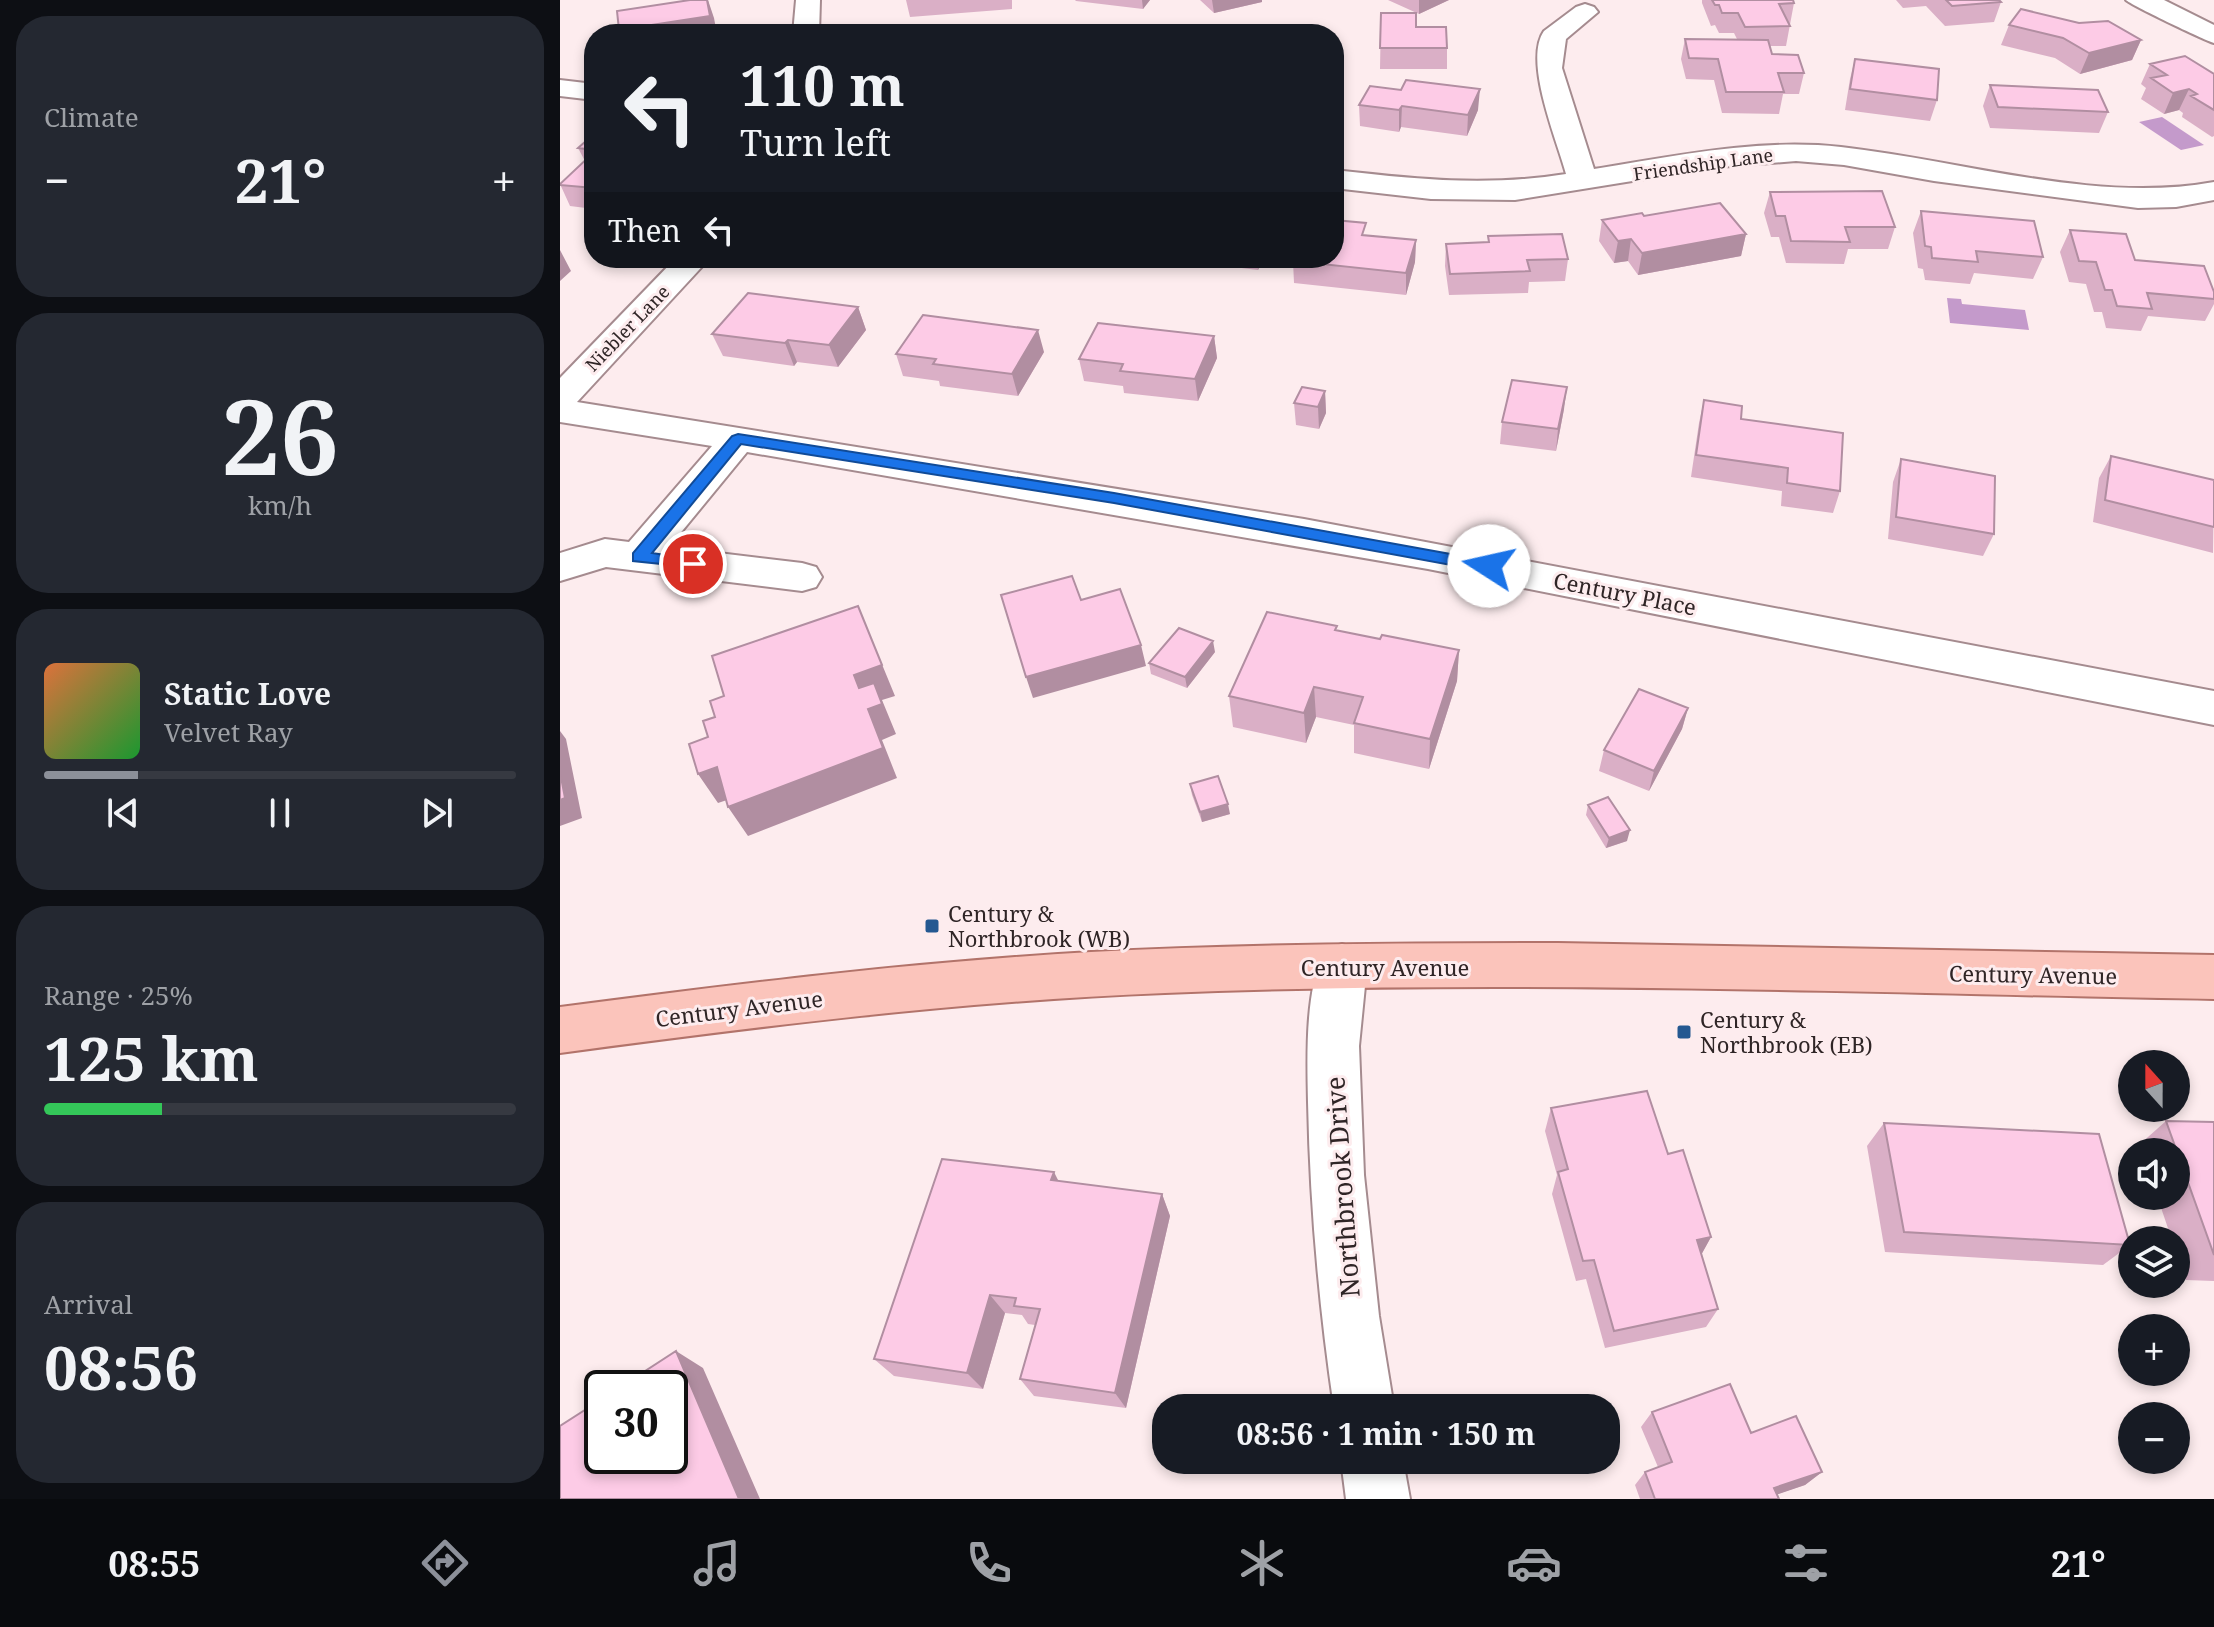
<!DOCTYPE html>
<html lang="en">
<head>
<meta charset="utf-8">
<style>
	:root { --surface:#171b24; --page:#242831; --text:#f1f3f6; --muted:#9ea1a6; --line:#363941; --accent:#8c9099 }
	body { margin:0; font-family:"Noto Serif",serif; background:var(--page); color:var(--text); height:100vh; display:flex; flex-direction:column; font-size:30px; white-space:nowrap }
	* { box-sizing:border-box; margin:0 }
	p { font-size:26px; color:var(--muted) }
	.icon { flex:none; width:44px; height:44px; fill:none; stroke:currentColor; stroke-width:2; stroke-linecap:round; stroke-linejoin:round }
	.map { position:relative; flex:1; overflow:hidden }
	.drawer { display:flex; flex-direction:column; gap:16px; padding:16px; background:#0d0f14; width:560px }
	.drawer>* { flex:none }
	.hud { position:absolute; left:24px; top:24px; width:760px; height:244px; border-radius:32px; box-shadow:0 4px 12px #0003; background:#171b24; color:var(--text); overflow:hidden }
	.needle { width:52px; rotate:339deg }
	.tools { position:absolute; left:1558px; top:1050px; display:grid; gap:16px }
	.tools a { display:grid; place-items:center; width:72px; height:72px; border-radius:50%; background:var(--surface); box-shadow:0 4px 12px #0003; font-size:40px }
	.speed { position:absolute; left:24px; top:1370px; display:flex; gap:16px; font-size:40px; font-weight:700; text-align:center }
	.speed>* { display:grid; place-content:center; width:104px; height:104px; border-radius:50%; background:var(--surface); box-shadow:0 4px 12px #0003; line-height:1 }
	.speed .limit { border:4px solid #111; border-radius:12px; background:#fff; color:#111 }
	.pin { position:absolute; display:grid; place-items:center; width:68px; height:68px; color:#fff; margin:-34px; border:4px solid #fff; border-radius:50%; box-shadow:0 2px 8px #0007 }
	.me { position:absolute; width:88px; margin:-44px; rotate:280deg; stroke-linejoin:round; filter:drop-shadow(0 0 6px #0008) }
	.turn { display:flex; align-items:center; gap:28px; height:168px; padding:0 24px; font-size:36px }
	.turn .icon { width:104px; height:104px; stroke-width:2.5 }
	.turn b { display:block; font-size:56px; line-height:68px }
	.then { display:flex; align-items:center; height:76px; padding:0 24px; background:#0003; gap:16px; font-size:30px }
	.big { font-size:60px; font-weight:700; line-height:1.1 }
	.drawer .widget { flex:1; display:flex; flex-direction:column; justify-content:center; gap:12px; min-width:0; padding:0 28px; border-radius:32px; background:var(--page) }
	.drawer .dial { align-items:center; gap:0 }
	.dial b { font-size:104px; line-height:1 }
	.song { display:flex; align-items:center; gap:24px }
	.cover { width:96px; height:96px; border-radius:12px; background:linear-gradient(135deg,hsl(20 70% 55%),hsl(130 70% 35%)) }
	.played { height:8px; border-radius:4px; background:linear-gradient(90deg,var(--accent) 20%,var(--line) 20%) }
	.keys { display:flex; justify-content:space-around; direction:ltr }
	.heat { display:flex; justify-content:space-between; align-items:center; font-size:44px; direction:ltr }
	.charge { height:12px; border-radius:6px; background:linear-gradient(90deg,#34c759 25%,var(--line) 0) }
	.trip { position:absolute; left:592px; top:1394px; width:468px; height:80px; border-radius:32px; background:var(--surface); box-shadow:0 4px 12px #0003; font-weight:700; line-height:80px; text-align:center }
	.dock { display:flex; height:128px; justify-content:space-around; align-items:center; background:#090b0e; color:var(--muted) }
	.dock .icon { width:56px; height:56px }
	.dock .current { color:var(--accent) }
	.dock b { font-size:36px; color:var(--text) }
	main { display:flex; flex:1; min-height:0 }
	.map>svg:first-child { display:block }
</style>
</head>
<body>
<main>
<section class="drawer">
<div class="widget"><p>Climate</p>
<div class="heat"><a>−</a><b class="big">21°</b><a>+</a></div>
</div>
<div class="widget dial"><b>26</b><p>km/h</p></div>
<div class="widget">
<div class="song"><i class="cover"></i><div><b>Static Love</b><p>Velvet Ray</p></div></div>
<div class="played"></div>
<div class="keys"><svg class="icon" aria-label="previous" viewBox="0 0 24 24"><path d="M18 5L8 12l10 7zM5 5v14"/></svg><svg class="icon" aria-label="pause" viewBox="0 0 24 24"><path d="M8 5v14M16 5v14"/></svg><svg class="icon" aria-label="next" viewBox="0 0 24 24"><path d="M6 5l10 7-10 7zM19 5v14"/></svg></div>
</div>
<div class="widget"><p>Range · 25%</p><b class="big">125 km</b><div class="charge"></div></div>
<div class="widget"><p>Arrival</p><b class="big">08:56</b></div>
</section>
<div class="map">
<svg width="1654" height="1499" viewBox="0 0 1654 1499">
	<rect width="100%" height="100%" fill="#fdecee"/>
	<!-- water -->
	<path fill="#c49acb" d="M 1602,117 L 1644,145 L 1621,150 L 1579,122 Z
		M 1387,298 L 1401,299 L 1402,304 L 1465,310 L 1469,330 L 1390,323 Z"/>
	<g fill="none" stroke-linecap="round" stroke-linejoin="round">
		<!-- minor casing -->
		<g stroke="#a58b8f" stroke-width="4">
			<path id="minor" d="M 236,0 L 260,0 L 259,34 L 233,34 Z
				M 1566,0 L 1604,0 L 1654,25 L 1654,43 C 1644,40 1569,4 1566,0 Z
				M 1025,4 L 1034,7 L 1038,12 L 1006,39 L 1002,68 L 1034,169 C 1116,156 1198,138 1281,147 C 1400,160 1535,204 1654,182 L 1654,200 L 1616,207 L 1578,208 L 1374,181 L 1284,165 L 1236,161 L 1159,167 L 955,200 L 871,199 L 774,188 L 774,170 C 855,179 925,187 1006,174 C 997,140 963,61 984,31 L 1016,7 Z
				M 0,80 L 34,84 L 34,100 L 0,96 Z
				M 116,258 L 150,258 L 17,402 L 744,519 L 1654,691 L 1654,725 L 868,569 L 187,452 L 109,547 L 242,563 L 256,567 L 262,577 L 256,587 L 242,591 L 46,567 L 0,581 L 0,553 L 45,539 L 69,542 L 152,446 L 0,422 L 0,378 Z
				M 782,944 L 800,950 L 807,966 L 799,1046 L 804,1175 L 819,1316 L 834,1408 L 774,1408 C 759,1306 750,1205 748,1102 C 747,1056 745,993 764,950 Z
				M 781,1460 L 843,1460 L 850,1499 L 786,1499 Z"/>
		</g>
		<!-- major casing -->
		<g stroke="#b2736a" stroke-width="4">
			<path id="major" d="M 998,943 L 1654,955 L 1654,999 C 1304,993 954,979 605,993 C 402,1001 201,1026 0,1053 L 0,1007 C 176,984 353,962 531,952 C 687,944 843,943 998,943 Z"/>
		</g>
		<!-- minor -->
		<use href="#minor" fill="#fff" fill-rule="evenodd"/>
		<!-- major -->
		<use href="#major" fill="#fbc4bb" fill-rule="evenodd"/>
	</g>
	<!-- wall -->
	<path fill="#daafc6" d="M 346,0 L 452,0 L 452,9 L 350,17 Z
		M 515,0 L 590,0 L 583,9 L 516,1 Z
		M 640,0 L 702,0 L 702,2 L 654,13 Z
		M 828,0 L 889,0 L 859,14 Z
		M 1142,0 L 1233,0 L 1234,3 L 1226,46 L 1210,46 L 1212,54 L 1244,73 L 1239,94 L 1223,94 L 1219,114 L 1162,113 L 1154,80 L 1126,79 L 1121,59 L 1125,39 L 1177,39 L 1174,33 L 1159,33 L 1155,25 L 1151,26 L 1142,3 Z
		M 1336,0 L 1439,0 L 1441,2 L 1434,22 L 1385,26 L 1366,6 L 1343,8 Z
		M 821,13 L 856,27 L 887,48 L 887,69 L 820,69 Z
		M 1449,25 L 1581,40 L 1572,60 L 1520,74 L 1495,58 L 1441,45 Z
		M 1295,59 L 1377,100 L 1370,121 L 1285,110 L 1290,79 Z
		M 1590,64 L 1654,74 L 1654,136 L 1652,137 L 1622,117 L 1623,113 L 1619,110 L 1604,114 L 1581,99 L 1586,88 L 1581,84 Z
		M 1430,85 L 1548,112 L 1539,133 L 1430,128 L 1423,106 Z
		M 810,86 L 918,110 L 907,136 L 841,127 L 839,132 L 800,126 L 799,105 Z
		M 34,134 L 34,209 L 10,206 L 0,184 L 25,161 L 18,148 Z
		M 1210,192 L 1335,227 L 1328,249 L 1288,249 L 1284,264 L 1226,263 L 1219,237 L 1211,237 L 1204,213 Z
		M 1361,211 L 1483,257 L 1473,279 L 1414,273 L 1410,284 L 1365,280 L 1363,269 L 1358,268 L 1353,233 Z
		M 1084,216 L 1186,234 L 1181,256 L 1078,275 L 1068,261 L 1054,263 L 1039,241 L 1042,220 Z
		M 1510,230 L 1575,260 L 1654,292 L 1654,304 L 1645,321 L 1588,316 L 1581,331 L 1546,328 L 1542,312 L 1534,312 L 1526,284 L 1509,282 L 1500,252 Z
		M 806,235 L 856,240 L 855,262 L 846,295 L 734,283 L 733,261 Z
		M 928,236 L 1008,259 L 1005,281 L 969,282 L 968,293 L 889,295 L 885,266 L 886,244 L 928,242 Z
		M 599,258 L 703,258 L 698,270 Z
		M 298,307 L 306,330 L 278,367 L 237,362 L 234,366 L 163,356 L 152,334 Z
		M 654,336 L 657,358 L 638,401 L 564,393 L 563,386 L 524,381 L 519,359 Z
		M 484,352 L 458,396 L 380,386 L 379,381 L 343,376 L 336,354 Z
		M 765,391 L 766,413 L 759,429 L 736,425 L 734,403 Z
		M 1144,400 L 1181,419 L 1280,491 L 1273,513 L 1221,506 L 1222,491 L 1131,477 L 1139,423 Z
		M 1004,409 L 996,451 L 940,444 L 942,422 Z
		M 1551,456 L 1654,480 L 1653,553 L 1533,522 L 1539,478 Z
		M 1341,459 L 1434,534 L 1423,556 L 1328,539 L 1333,482 Z
		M 777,631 L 820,639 L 899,650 L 897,681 L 869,769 L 794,753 L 794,725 L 756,717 L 746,743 L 673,727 L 669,696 Z
		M 655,652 L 627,688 L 591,674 L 589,663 Z
		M 1128,708 L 1122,729 L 1089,791 L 1039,771 L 1044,750 Z
		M 630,784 L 670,814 L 642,822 L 632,795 Z
		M 1028,805 L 1067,841 L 1046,848 L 1026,815 Z
		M 991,1108 L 1108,1154 L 1151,1237 L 1141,1255 L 1158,1309 L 1146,1327 L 1045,1348 L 1026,1279 L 1016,1281 L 992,1194 L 997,1175 L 985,1131 Z
		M 1606,1121 L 1654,1122 L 1654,1281 L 1626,1280 L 1616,1252 L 1616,1240 L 1612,1240 L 1597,1196 L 1616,1196 L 1616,1152 L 1582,1152 L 1579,1145 Z
		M 1324,1123 L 1570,1245 L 1543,1265 L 1325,1252 L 1307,1146 Z
		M 499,1181 L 602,1194 L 610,1216 L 566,1408 L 474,1396 L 460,1379 L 475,1325 L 468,1324 L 462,1315 L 445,1313 L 423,1389 L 334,1376 L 314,1359 Z
		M 1092,1412 L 1191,1433 L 1262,1472 L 1245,1485 L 1217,1494 L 1219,1499 L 1080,1499 L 1075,1485 L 1085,1472 L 1098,1467 L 1081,1427 Z"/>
	<!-- shaded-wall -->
	<path fill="#b18ea1" d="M 148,0 L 154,18 L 157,34 L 60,34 L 59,30 Z
		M 582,0 L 590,0 L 583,9 Z
		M 652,0 L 702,0 L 702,2 L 654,13 Z
		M 859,0 L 889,0 L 859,14 Z
		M 1581,40 L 1572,60 L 1520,74 L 1529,53 Z
		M 920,89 L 918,110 L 907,136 L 908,115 Z
		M 1629,89 L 1619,110 L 1604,114 L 1613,93 Z
		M 842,106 L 841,127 L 839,132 L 839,110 Z
		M 1186,234 L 1181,256 L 1078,275 L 1082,253 Z
		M 1071,239 L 1068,261 L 1054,263 L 1058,241 Z
		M 856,240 L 855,262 L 846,295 L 846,273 Z
		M 0,250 L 11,271 L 0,281 Z
		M 697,258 L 703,258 L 698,270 Z
		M 298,307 L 306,330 L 278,367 L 269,345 Z
		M 478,330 L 484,352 L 458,396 L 452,374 Z
		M 654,336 L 657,358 L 638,401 L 635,379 Z
		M 228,340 L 237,362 L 234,366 L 225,343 Z
		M 1007,387 L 1004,409 L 996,451 L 998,429 Z
		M 765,391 L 766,413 L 759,429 L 758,407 Z
		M 298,606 L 335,696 L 322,700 L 336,734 L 322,740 L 337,778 L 188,836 L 168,807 L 294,675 Z
		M 653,641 L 655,652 L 627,688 L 625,677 Z
		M 581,645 L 586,666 L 473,698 L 466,677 Z
		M 899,650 L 897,681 L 869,769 L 870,739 Z
		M 754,687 L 756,717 L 746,743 L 744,713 Z
		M 1128,708 L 1122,729 L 1089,791 L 1094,771 Z
		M 0,731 L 6,739 L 22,818 L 0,826 Z
		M 157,767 L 176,797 L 158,803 L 138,774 Z
		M 668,804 L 670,814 L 642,822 L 640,812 Z
		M 1070,830 L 1067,841 L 1046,848 L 1049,838 Z
		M 494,1172 L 505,1194 L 491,1180 Z
		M 602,1194 L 610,1216 L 566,1408 L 555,1393 Z
		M 1151,1237 L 1140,1257 L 1137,1240 Z
		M 430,1295 L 445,1313 L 423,1389 L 407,1373 Z
		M 116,1351 L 143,1368 L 200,1499 L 179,1499 Z
		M 1262,1472 L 1245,1485 L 1204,1499 L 1214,1488 Z"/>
	<!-- building -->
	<path fill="#fdcbe6" stroke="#b18ea1" stroke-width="2" d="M 130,0 L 147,0 L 150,16 L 59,30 L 57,11 Z
		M 1152,0 L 1233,0 L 1234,3 L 1219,4 L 1230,26 L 1185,27 L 1178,13 L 1162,13 L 1159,5 L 1155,5 Z
		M 1386,0 L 1439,0 L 1441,2 L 1392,6 Z
		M 1461,9 L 1519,23 L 1548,21 L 1581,40 L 1529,53 L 1503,38 L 1449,25 Z
		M 821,13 L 856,13 L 856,27 L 886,27 L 887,48 L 820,48 Z
		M 402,25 L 429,25 L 424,34 L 351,34 L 397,34 Z
		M 1125,39 L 1208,40 L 1212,54 L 1238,55 L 1244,73 L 1218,73 L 1224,92 L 1166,92 L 1158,59 L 1129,58 Z
		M 1625,56 L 1654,74 L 1654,110 L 1631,96 L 1637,94 L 1629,89 L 1613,93 L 1591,78 L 1607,75 L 1590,64 Z
		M 1295,59 L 1379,69 L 1377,100 L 1290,89 Z
		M 846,80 L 920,89 L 908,115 L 842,106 L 839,110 L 799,105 L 810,86 L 841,90 Z
		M 1430,85 L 1538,90 L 1548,112 L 1438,107 Z
		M 34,134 L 34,150 L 18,148 Z
		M 34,152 L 34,188 L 0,185 L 0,184 Z
		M 1322,191 L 1335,227 L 1285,227 L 1290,242 L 1231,241 L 1225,216 L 1216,216 L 1210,192 Z
		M 1160,203 L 1186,234 L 1082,253 L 1071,239 L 1058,241 L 1042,220 L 1082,213 L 1084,216 Z
		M 1361,211 L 1474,221 L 1483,257 L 1416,251 L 1418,262 L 1372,258 L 1371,247 L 1365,246 Z
		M 774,220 L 806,223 L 802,235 L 856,240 L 846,273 L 733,261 L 734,258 L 774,258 Z
		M 1510,230 L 1566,234 L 1575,260 L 1644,266 L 1654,292 L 1654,299 L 1587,293 L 1592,309 L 1557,306 L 1552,290 L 1545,290 L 1536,262 L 1519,261 Z
		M 1002,234 L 1008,259 L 967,260 L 970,271 L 890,274 L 886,244 L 929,242 L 928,236 Z
		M 188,293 L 298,307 L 269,345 L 228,340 L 225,343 L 152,334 Z
		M 363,315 L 478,330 L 452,374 L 373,364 L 376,359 L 336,354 Z
		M 538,323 L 654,336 L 635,379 L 560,371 L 563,364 L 519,359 Z
		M 952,380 L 1007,387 L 998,429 L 942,422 Z
		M 742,387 L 765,391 L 758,407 L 734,403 Z
		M 1144,400 L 1182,406 L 1181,419 L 1283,433 L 1280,491 L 1227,483 L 1228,468 L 1136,455 Z
		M 1551,456 L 1654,480 L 1654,527 L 1545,500 Z
		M 1341,459 L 1435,476 L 1434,534 L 1336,517 Z
		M 512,576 L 521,600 L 560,589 L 581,645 L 466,677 L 441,595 Z
		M 298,606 L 322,665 L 294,675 L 299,688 L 314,683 L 322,704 L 308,709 L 323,748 L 168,807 L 157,767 L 138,774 L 129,744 L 148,737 L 143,721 L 155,717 L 150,701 L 164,696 L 152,656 Z
		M 707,612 L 777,626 L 775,630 L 820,639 L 822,635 L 899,650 L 870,739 L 794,723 L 803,697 L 754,687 L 744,713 L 669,696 Z
		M 619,628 L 653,641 L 625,677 L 589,663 Z
		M 1079,689 L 1128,708 L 1094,771 L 1044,750 Z
		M 0,772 L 5,798 L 0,800 Z
		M 658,776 L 668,804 L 640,812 L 630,784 Z
		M 1048,797 L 1070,830 L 1049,838 L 1028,805 Z
		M 1087,1091 L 1108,1154 L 1123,1150 L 1151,1237 L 1137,1240 L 1158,1309 L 1054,1331 L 1034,1260 L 1023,1261 L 998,1172 L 1008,1169 L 991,1108 Z
		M 1606,1121 L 1654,1122 L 1654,1255 Z
		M 1324,1123 L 1539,1134 L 1570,1245 L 1344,1232 Z
		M 382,1159 L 494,1172 L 491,1180 L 602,1194 L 555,1393 L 460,1379 L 480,1309 L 454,1306 L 456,1298 L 430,1295 L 407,1373 L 314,1359 Z
		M 116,1351 L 179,1499 L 0,1499 L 0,1426 L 42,1399 L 42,1456 L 110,1456 L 110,1388 L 59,1388 Z
		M 1170,1384 L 1191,1433 L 1236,1416 L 1262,1472 L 1214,1488 L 1219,1499 L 1095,1499 L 1085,1472 L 1112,1462 L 1092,1412 Z"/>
	<!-- route -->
	<path fill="#1a73e8" stroke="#114b97" stroke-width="2" d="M 178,434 L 554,493 L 929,561 L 937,566 L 929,572 L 554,503 L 181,444 L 92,553 L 139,560 L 139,568 L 73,561 L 73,553 L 172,436 Z"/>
	<!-- markers -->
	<g fill="#245891" stroke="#fdecee" stroke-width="3">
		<rect x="364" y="918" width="16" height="16" rx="4"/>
		<rect x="1116" y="1024" width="16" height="16" rx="4"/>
	</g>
	<g text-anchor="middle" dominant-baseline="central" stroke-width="6" stroke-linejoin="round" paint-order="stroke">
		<!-- far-street labels -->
		<g font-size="18" fill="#2f2526" stroke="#fdecee">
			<text transform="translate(1143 164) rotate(-8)">Friendship Lane</text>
			<text transform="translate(67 328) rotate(-46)">Niebler Lane</text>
		</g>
		<!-- street labels -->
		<g font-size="22" fill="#2f2526" stroke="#fdecee">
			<text transform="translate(1065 593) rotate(11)">Century Place</text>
			<text x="825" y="967">Century Avenue</text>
			<text transform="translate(1473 974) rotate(1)">Century Avenue</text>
			<text transform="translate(179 1008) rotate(-7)">Century Avenue</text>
		</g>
		<!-- poi labels -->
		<g font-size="22" fill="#2f2526" stroke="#fdecee" text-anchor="start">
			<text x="388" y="913">Century &amp;<tspan x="388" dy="25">Northbrook (WB)</tspan></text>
			<text x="1140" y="1019">Century &amp;<tspan x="1140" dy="25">Northbrook (EB)</tspan></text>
		</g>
		<!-- near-street labels -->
		<g font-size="26" fill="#2f2526" stroke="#fdecee">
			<text transform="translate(782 1187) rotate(-94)">Northbrook Drive</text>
		</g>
	</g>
</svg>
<div class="tools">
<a><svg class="needle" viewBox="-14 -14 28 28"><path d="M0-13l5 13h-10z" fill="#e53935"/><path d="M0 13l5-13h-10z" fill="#9ea1a6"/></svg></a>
<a><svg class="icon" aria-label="sound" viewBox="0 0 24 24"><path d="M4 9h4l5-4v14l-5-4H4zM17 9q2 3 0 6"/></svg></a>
<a><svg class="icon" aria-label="layers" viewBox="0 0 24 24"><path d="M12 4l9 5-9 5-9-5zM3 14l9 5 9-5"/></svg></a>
<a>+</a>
<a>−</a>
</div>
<div class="speed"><div class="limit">30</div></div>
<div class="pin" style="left:133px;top:564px;background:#d93025"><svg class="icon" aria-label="arrive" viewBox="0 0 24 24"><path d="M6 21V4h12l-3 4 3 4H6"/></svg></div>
<svg class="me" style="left:929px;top:566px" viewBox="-20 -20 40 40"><circle r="19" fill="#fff"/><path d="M0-13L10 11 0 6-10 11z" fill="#1a73e8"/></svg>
<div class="trip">08:56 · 1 min · 150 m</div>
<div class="hud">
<div class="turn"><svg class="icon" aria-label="left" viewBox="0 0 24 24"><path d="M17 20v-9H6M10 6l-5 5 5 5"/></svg><div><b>110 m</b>Turn left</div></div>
<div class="then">Then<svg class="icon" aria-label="left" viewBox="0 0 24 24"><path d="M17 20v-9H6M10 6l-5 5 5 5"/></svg></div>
</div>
</div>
</main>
<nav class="dock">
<b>08:55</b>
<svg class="icon current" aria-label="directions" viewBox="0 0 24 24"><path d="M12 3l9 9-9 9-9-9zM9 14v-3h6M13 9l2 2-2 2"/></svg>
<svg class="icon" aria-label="music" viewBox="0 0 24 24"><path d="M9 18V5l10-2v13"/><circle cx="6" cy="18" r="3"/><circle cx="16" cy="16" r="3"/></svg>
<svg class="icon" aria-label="phone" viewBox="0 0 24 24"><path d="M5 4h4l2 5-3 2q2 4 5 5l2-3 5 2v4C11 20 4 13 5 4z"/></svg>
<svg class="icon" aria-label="climate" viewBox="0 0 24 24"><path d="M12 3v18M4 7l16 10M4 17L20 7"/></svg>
<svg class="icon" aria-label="car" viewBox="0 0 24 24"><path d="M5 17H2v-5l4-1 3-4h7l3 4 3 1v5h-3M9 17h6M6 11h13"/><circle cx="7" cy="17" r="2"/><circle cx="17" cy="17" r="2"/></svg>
<svg class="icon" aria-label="filters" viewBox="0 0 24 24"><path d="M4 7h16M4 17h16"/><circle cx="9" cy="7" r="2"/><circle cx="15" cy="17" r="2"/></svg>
<b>21°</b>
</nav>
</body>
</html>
